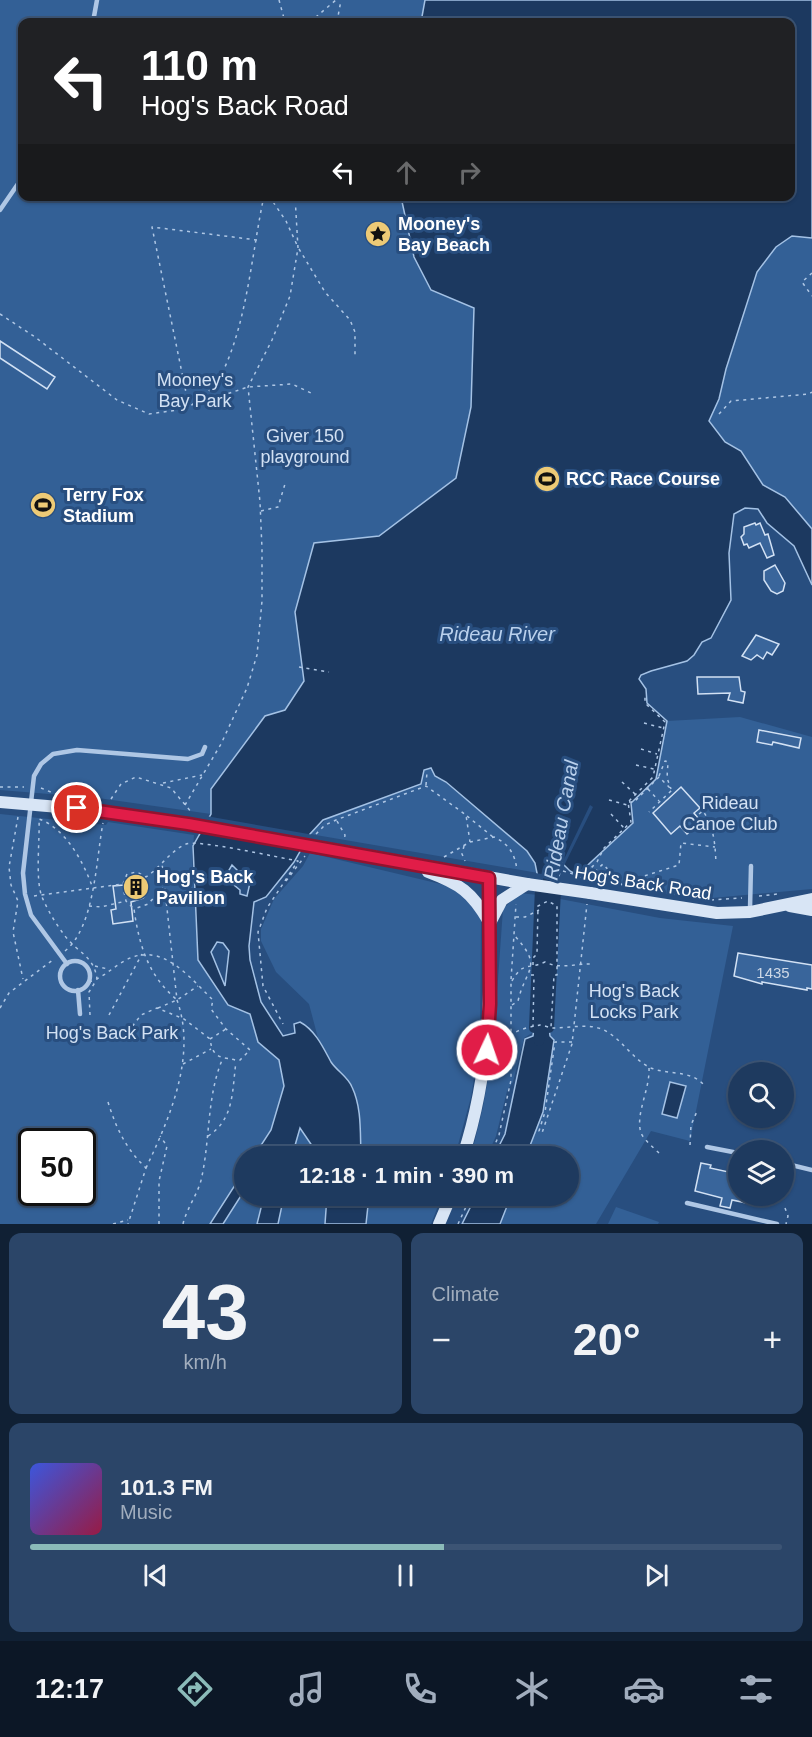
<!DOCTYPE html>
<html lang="en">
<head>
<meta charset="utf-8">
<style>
	:root { --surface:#1e3a5f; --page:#2b4568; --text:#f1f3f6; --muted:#a1adbd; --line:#3c5474; --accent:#8bbbb9 }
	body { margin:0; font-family:Arial,sans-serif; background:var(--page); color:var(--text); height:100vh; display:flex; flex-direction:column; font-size:22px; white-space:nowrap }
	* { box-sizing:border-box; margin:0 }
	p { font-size:20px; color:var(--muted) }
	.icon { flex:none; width:33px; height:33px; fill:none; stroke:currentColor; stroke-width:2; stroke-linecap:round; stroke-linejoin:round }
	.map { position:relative; height:1224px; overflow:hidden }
	.side { display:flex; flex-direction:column; gap:9px; padding:9px; background:#102034; flex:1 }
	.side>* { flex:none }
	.top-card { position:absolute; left:18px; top:18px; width:777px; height:183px; border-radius:12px; box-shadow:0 2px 4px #0004,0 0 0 2px var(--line); background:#202124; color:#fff; overflow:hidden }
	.fabs { position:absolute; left:728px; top:1062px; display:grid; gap:12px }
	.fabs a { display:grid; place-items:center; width:66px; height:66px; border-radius:50%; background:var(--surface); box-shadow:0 2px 4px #0004,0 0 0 2px var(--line); font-size:30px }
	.speed { position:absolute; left:18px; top:1128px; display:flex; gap:12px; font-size:30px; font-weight:700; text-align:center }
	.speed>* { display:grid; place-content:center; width:78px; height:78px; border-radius:50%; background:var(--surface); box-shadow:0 2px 4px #0004,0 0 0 2px var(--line); line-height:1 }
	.speed .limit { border:3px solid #111; border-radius:9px; background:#fff; color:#111 }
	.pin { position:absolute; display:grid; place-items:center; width:51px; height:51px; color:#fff; margin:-26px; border:3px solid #fff; border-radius:50%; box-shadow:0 2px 6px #0007 }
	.me { position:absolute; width:66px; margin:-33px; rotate:3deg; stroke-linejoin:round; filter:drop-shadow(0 0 4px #0008) }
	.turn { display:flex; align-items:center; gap:21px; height:126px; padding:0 24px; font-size:27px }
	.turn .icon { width:78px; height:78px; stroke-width:2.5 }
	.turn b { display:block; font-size:42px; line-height:51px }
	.lanes { display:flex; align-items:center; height:57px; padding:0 24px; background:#0003; justify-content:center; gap:30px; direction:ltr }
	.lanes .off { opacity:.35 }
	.big { font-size:45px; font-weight:600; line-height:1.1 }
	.side .tile { flex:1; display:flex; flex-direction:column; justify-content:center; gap:9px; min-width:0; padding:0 21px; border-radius:12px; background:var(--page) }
	.side .dial { align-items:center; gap:0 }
	.dial b { font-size:78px; line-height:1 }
	.song { display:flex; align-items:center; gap:18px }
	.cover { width:72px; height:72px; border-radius:9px; background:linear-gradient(135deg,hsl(230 70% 55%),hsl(340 70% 35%)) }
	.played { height:6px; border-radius:3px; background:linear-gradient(90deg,var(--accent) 55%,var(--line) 55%) }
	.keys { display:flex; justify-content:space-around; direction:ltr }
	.heat { display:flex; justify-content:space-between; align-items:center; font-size:33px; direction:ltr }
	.side .tiles { flex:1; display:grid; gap:9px; grid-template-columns:1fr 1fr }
	.tile:last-child { grid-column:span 2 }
	.trip { position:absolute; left:234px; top:1146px; width:345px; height:60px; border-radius:30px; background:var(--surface); box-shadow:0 2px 4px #0004,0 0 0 2px var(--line); font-weight:600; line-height:60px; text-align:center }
	.tab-bar { display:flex; height:96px; justify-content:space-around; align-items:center; background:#0c1726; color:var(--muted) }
	.tab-bar .icon { width:42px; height:42px }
	.tab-bar .on { color:var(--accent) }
	.tab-bar b { font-size:27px; color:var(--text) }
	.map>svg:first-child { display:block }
</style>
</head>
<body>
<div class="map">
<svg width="812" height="1224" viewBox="0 0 812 1224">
	<rect width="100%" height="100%" fill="#284e7f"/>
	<!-- green -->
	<path fill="#336096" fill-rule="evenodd" d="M 0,0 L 425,0 L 421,22 L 22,22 L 22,196 L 401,197 L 414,257 L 431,290 L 474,308 L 471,407 L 456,478 L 379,536 L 314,543 L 295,612 L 304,681 L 285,710 L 265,716 L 211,789 L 211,814 L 98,798 L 0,790 Z
		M 792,236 L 812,238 L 812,529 L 785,497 L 763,485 L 741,451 L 725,442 L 709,421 L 719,399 L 726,369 L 757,272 L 776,247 Z
		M 740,717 L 812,737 L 812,889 L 712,898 L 672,895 L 577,875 L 633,823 L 631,803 L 656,779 L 667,721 Z
		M 426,768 L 433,770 L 440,778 L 527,851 L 535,863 L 538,873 L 310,834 L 328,818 L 421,785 L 423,772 Z
		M 0,814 L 106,825 L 108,822 L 194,835 L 192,856 L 198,960 L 228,1005 L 250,1014 L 258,1042 L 279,1060 L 284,1086 L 271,1130 L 254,1156 L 244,1156 L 244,1171 L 210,1224 L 0,1224 ZM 32,1142 L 82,1142 L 82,1192 L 32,1192 Z
		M 310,853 L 453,887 L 475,906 L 481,921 L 480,1041 L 471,1097 L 455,1156 L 361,1156 L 359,1109 L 352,1085 L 335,1069 L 318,1038 L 309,1004 L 276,972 L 261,941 L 261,929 L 274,899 L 303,866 Z
		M 519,893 L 538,895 L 532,1033 L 524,1038 L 513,1082 L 507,1091 L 496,1136 L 487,1156 L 471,1156 L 483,1107 L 493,1050 L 503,909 Z
		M 555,898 L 660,918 L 733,926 L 690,1141 L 651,1131 L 596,1224 L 500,1224 L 511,1196 L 568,1196 L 568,1156 L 526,1156 L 543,1112 L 554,1040 L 550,1036 L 549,1028 Z
		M 300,1127 L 319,1156 L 292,1156 Z
		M 244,1191 L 244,1196 L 264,1196 L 257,1224 L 223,1224 Z
		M 284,1196 L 327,1196 L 325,1224 L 278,1224 Z
		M 369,1196 L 442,1196 L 431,1224 L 366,1224 Z
		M 616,1207 L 659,1222 L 658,1224 L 608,1224 Z"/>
	<!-- water -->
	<path fill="#1c3960" stroke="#a4c2e5" stroke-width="1.5" fill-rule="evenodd" d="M 425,0 L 812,0 L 812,238 L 792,236 L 776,247 L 757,272 L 726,369 L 719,399 L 709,421 L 725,442 L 741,451 L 763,485 L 785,497 L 812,529 L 812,585 L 794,546 L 767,523 L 758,509 L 745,508 L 734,514 L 729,553 L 731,600 L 711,638 L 702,642 L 694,655 L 687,661 L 651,671 L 641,675 L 639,679 L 646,689 L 647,703 L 667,721 L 656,779 L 631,803 L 633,823 L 577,875 L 570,871 L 562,863 L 556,890 L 540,888 L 535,863 L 527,851 L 446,782 L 435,776 L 431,768 L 424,770 L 421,784 L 323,820 L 310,834 L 294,862 L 266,897 L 254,902 L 249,946 L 250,960 L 261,1002 L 283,1036 L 295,1033 L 294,1024 L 300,1022 C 315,1030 323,1047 331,1062 C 337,1071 348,1077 352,1087 C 362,1108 360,1133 361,1156 L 319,1156 L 300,1128 L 292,1156 L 272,1156 L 274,1147 L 267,1156 L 254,1156 L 271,1130 L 284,1086 L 279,1060 L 258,1042 L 250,1014 L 228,1005 L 198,960 L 193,846 L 211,814 L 211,789 L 265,716 L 285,710 L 304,681 L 295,612 L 314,543 L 379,536 L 456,478 L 471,407 L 474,308 L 431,290 L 414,257 L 401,197 L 790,196 L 790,22 L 421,22 ZM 232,865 L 238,871 L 250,871 L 252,874 L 247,896 L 240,894 L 240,890 L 234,885 L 229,870 ZM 217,942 L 223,943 L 229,951 L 225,986 L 211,952 Z
		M 534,1028 L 549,1028 L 550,1036 L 554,1040 L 543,1112 L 526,1156 L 494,1156 L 505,1134 L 525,1039 L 533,1036 Z
		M 670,1082 L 686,1086 L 677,1118 L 662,1114 Z
		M 244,1171 L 244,1191 L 223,1224 L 210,1224 Z
		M 264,1196 L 284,1196 L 278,1224 L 257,1224 Z
		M 327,1196 L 369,1196 L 366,1224 L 325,1224 Z
		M 476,1196 L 511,1196 L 500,1224 L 462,1224 Z"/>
	<!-- pier -->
	<path fill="#284e7f" d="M 590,805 L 593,807 L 559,876 L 559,891 L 538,888 L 535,873 L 556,876 Z
		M 206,816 L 314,835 L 304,850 L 196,833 Z"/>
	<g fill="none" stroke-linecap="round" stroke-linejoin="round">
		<!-- canal -->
		<path stroke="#1c3960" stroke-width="10" d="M 540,888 L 556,890 L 549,1028 L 534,1028 Z
			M 539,1041 L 542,1025 L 548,880"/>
	</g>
	<!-- building -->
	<path fill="#39659b" stroke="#d2e1f4" stroke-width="1.5" d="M 0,341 L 55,377 L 47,389 L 0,358 Z
		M 755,523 L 756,525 L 760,523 L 765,535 L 768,534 L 774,555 L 767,558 L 760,543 L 749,548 L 747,544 L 744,545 L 741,537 L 744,534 L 744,527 Z
		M 775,565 L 785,583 L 783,591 L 777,594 L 771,591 L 764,580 L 764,571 Z
		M 756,635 L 779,644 L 772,655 L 767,652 L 763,659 L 757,655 L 751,660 L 742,656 Z
		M 697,677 L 739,677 L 741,691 L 745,692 L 743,703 L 728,700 L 730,693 L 698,694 Z
		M 759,730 L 801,738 L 799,748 L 773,742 L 772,745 L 757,742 Z
		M 681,787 L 700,808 L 694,813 L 701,822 L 687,834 L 680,826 L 671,834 L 653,813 Z
		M 134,875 L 145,878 L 148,889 L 146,894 L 143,898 L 131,902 L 133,921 L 113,924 L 111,910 L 116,909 L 113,886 L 124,885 L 129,877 Z
		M 738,953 L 812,965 L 812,989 L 807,988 L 807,990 L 762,982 L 762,984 L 734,976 Z
		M 701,1163 L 711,1165 L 710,1168 L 738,1174 L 738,1196 L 763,1196 L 761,1206 L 732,1200 L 730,1208 L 720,1206 L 722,1198 L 695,1191 Z"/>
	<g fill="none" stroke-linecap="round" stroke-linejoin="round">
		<!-- path -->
		<path stroke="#afc7e5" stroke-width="1.5" stroke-dasharray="3 4.5" stroke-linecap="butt" d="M 279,0 L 285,22
			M 310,22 L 336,0
			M 337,22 L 341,0
			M 269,196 L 286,221 L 297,245
			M 257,240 L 152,227 L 189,407 C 201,398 214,389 221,375 C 247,325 252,251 264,196
			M 299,249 L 325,292 L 350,320 L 355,332 L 355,356
			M 812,273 L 802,282 L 812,296
			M 0,314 L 35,337 L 117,400 L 149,414 L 178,410 L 248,387 L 292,384 L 313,394
			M 719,414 L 731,401 L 809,394 L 812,392
			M 261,511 L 278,507 L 285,484
			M 299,667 L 329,672
			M 644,723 L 663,728
			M 641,749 L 657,754
			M 636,765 L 654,769
			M 659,776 L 665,761 L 668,762 L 667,778 L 671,789
			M 622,782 L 635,794
			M 163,783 L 202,775
			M 426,785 L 427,772
			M 0,787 L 24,787
			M 41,788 L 58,795
			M 648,789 L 659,801
			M 111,799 L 121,784 L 136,777 L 171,788 L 192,813
			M 609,800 L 627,805
			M 629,802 L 634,802 L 659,777 L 672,790 L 649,812
			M 185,805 L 221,744 L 247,688 L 257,655 L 262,601 L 262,549 L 260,502 L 248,387 L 272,340 L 290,296 L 298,248 L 295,196
			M 611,814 L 624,828
			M 699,814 L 703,811 C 714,827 715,843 716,863
			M 467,816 L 493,837
			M 18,817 L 9,867 L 11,885 L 18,901 L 13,932 L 23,979
			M 337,821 L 345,835 L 344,841
			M 316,834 L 325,825 L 336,820 L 426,786 L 466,815 L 470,842
			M 464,846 L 462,854 L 465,861
			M 444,857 L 470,842 L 494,837 C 509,844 515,854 517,870
			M 563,871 L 590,879 L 591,875 L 603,864 L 624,887
			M 581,878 L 597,862 L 604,848 L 631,822 L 628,802 L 653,777 L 665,722 L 645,703 L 645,695
			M 286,881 L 305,856
			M 625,886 L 638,878 L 679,865 L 681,843 L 715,847
			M 163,888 L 148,904 L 134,909 C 139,945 148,975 176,999
			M 124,892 L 126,901 L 134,909
			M 34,896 L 123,884 L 127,874 L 137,872 L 146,877 C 161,867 170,851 186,844 C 196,839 281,858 298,861 L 267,908 L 258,932 L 263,986 L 283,1024
			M 759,896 L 778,894
			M 711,900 L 742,898
			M 89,906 L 101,907 L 126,901
			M 516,917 L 525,917 L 539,910
			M 65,951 C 95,927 96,859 103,823
			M 533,965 L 533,958 L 537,954 L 538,906 L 548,901 L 557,906 L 557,975 L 554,975 L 551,1027
			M 95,966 L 108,969
			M 531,975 L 534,975 L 533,1027
			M 512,981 C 523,961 528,970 545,962 C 562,970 576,963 594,964
			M 89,982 C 103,978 113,967 126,960 C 162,941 189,977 213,1000 L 211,1009 L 226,1029 L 250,1050 L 239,1061 C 223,1056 213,1061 210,1039 L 184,1019 L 157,1008 L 141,1015 L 128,1032 L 109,1033
			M 512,1005 L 518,1001 C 526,967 544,968 514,935
			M 0,1008 L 9,993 L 54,959
			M 158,1008 L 177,1000 L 198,986
			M 90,1015 L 89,992 L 97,979 C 94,956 78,953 65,936 C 56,924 48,911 42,897 C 35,879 40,840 39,819 C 65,828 83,861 92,886
			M 109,1015 L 142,954
			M 510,1036 C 518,1029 530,1027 540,1025 C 544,1025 549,1028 553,1028 C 569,1028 589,1023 604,1030 C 622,1039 633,1060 651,1068 C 668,1075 690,1070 703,1084
			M 210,1039 L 226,1029
			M 572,1042 L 555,1042 L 545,1112 L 539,1131 L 542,1133 L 572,1044 L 587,904
			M 183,1064 L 211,1049
			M 649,1068 C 650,1090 635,1114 641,1133 C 644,1140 654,1148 660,1154
			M 108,1102 C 116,1128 126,1149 146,1168 L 128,1224
			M 208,1136 C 235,1119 232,1089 236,1062
			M 690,1145 L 691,1125 L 698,1109
			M 490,1156 L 499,1135 L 511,1080 L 511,980 L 516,904
			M 146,1168 C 170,1117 197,1056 177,1000 L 162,863
			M 785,1208 L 788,1216 L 786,1224
			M 113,1224 L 128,1220
			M 159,1224 L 159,1181 L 167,1146 L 160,1136
			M 183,1224 C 187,1207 199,1193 202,1176 C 210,1138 207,1097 222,1060
			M 458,1224 L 471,1196"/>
		<!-- service -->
		<path stroke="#afc7e5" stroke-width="4.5" d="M 93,22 L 97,0
			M 0,210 L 22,178
			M 750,909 L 751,866
			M60 976a15 15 0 1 1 30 0a15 15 0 1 1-30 0Z
			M 67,964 L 31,915 L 25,894 L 23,873 L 34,776 L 41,764 L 53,754 L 77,750 L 188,759 L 202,754 L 205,747
			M 78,990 L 80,1014
			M 707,1147 L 738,1153
			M 783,1163 L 812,1170
			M 687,1203 L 777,1224"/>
		<!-- secondary -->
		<path stroke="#d8e5f5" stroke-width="12" d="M 0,802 L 94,810 L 188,824
			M 320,847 L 527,884
			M 428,872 C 460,884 472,892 489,922
			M 590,893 L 717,913 L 750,912 L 812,899
			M 790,906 L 812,910
			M 490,923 L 502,900 L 527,884
			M 463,1156 C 494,1061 490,977 489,878
			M 439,1224 L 451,1196"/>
		<!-- secondary-bridge -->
		<path stroke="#d8e5f5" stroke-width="12" d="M 188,824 L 320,847
			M 527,884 L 590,893"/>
	</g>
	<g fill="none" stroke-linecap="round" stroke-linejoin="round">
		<!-- route casing -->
		<g stroke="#92132f" stroke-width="15">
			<path id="route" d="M 77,808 L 188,824 L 489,878 L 490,1004 L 487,1050"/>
		</g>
		<!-- route -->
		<use href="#route" stroke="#e11d48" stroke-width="10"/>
	</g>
	<!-- icons -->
	<defs>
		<g id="sight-disc" transform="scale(1.35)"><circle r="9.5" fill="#edca76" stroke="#284e7f"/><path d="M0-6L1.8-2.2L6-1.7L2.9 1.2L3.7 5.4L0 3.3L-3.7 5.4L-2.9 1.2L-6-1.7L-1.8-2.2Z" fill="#111"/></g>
		<g id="stadium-disc" transform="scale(1.35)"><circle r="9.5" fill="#edca76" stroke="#284e7f"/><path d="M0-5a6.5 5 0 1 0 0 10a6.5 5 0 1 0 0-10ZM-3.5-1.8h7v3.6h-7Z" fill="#111"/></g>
		<g id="building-disc" transform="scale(1.35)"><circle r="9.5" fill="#edca76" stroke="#284e7f"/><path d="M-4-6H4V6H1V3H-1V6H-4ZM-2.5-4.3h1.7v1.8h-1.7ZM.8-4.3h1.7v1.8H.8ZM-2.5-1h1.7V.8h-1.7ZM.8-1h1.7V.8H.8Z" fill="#111"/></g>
	</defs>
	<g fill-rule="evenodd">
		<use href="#sight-disc" x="378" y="234"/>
		<use href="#stadium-disc" x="547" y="479"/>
		<use href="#stadium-disc" x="43" y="505"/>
		<use href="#building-disc" x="136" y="887"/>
	</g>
	<g text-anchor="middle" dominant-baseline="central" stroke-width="6" stroke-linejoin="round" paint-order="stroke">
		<!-- number labels -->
		<g font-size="15" fill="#ced8e6">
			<text x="773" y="972">1435</text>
		</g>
		<!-- poi labels -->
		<g font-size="18" font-weight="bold" fill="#fff" stroke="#284e7f" text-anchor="start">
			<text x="398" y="224">Mooney's<tspan x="398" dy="21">Bay Beach</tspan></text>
			<text x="566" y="479">RCC Race Course</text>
			<text x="63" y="495">Terry Fox<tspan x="63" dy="21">Stadium</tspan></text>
			<text x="156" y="877">Hog's Back<tspan x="156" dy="21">Pavilion</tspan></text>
		</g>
		<!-- park labels -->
		<g font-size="18" fill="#d2e1f4" stroke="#284e7f">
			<text x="195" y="380">Mooney's<tspan x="195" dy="21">Bay Park</tspan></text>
			<text x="305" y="436">Giver 150<tspan x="305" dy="21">playground</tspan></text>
			<text x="730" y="803">Rideau<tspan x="730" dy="21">Canoe Club</tspan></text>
			<text x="634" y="991">Hog's Back<tspan x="634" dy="21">Locks Park</tspan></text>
			<text x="112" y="1033">Hog's Back Park</text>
		</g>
		<!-- street labels -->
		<g font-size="18" fill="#fff" stroke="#284e7f">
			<text transform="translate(643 883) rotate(9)">Hog's Back Road</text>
		</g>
		<!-- water labels -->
		<g font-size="20" font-style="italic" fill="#bad1ed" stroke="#284e7f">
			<text x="497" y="634">Rideau River</text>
			<text transform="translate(561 820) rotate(-80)">Rideau Canal</text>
		</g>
	</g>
</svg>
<div class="fabs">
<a><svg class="icon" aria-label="search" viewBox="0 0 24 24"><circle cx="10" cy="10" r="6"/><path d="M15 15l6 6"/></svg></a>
<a><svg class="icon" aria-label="layers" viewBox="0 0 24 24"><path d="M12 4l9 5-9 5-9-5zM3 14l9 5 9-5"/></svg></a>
</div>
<div class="speed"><div class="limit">50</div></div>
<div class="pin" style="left:77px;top:808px;background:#d93025"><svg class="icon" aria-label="arrive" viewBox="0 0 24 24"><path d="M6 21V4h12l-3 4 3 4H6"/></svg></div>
<svg class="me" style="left:487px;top:1050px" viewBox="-20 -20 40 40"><circle r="17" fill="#e11d48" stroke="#fff" stroke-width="3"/><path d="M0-11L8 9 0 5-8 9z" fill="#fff"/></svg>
<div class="trip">12:18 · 1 min · 390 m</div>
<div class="top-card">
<div class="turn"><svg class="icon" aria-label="left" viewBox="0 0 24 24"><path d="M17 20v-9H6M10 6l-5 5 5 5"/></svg><div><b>110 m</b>Hog's Back Road</div></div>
<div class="lanes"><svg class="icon" aria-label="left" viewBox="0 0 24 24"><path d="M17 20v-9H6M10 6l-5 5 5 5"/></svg><svg class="icon off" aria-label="ahead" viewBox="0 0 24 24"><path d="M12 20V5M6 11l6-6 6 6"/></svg><svg class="icon off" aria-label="right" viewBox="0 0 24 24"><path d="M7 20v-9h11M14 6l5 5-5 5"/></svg></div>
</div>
</div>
<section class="side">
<div class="tiles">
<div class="tile dial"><b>43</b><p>km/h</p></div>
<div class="tile"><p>Climate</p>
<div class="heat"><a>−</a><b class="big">20°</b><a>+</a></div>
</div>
<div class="tile">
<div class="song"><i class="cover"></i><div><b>101.3 FM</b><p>Music</p></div></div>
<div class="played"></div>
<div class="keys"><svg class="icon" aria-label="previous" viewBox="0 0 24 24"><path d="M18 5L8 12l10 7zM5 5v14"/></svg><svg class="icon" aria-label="pause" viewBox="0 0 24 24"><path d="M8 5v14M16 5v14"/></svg><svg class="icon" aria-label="next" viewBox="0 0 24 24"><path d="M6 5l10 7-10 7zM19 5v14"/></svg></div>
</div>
</div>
</section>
<nav class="tab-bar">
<b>12:17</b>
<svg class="icon on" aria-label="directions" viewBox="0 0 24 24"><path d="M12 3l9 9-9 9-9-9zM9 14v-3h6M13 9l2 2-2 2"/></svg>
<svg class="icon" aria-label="music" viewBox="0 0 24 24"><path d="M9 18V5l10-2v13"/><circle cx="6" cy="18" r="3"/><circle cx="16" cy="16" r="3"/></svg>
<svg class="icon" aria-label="phone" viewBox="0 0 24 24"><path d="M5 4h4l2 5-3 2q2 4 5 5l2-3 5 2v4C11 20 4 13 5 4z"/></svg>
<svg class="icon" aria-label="climate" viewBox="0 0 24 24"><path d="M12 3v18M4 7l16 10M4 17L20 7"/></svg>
<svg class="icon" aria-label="car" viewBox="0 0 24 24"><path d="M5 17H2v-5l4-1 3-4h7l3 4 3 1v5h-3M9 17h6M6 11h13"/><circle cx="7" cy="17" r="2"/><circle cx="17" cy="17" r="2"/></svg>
<svg class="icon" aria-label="filters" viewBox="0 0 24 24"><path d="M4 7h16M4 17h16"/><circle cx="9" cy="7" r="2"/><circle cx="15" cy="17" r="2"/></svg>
</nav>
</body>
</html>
